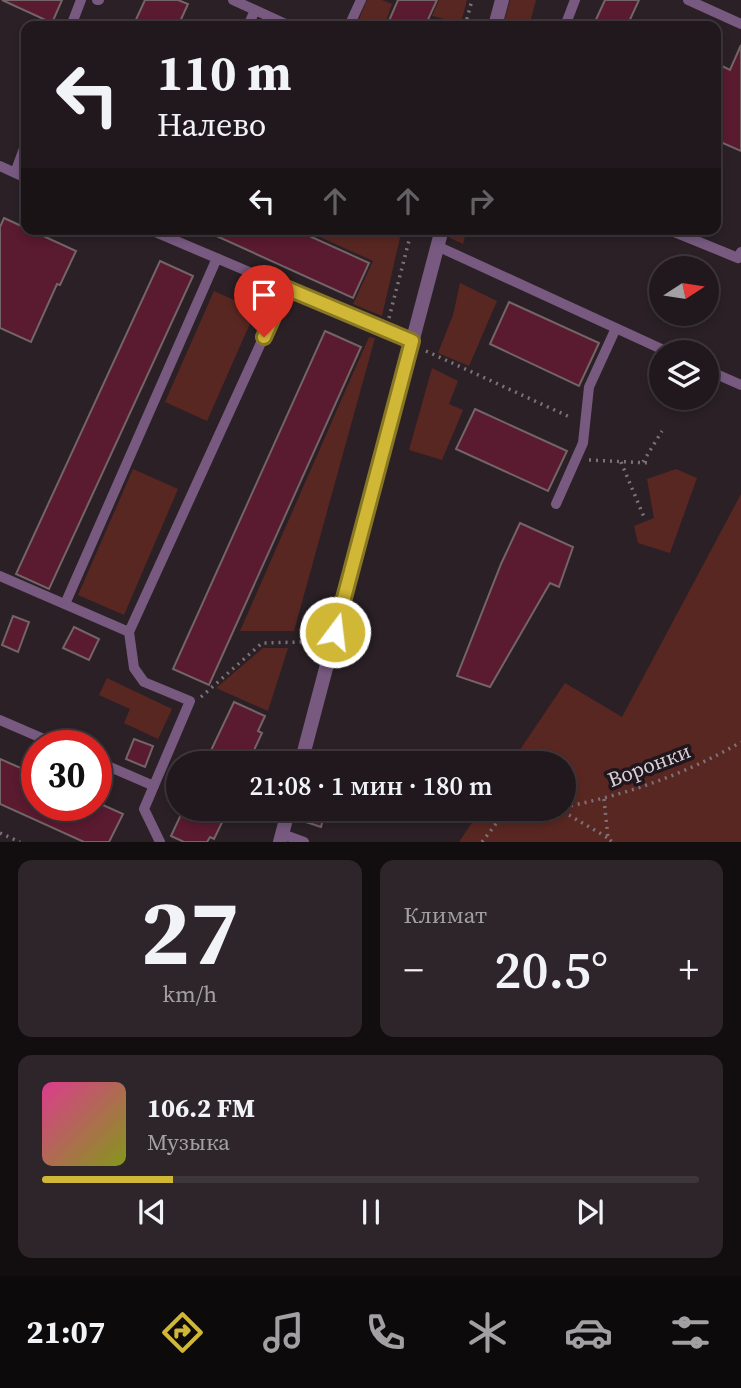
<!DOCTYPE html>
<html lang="ru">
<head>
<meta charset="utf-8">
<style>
	:root { --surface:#20181c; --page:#2d2529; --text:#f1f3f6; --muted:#a2a0a3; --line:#3d373b; --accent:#d1b736 }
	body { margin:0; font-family:"Source Serif 4",serif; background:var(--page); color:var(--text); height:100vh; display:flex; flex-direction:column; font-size:26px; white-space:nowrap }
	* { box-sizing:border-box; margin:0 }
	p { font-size:23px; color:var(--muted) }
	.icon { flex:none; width:38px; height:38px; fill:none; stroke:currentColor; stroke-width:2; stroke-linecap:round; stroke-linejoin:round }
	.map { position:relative; height:842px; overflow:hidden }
	.sheet { display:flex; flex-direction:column; gap:18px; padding:18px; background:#120d0f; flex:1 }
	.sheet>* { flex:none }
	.top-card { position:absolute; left:21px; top:21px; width:700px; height:214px; border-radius:14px; box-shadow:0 4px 10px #0003,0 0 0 2px var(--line); background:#20181c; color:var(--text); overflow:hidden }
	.needle { width:46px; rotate:78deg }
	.controls { position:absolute; left:649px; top:256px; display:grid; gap:14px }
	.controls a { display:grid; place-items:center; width:70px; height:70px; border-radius:50%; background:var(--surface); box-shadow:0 4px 10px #0003,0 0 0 2px var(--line); font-size:35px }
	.speed { position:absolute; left:21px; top:730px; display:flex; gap:14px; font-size:35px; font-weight:700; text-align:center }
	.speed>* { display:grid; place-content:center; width:91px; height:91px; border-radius:50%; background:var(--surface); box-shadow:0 4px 10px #0003,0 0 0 2px var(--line); line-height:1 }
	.speed .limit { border:10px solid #d22; background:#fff; color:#111 }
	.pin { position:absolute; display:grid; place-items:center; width:60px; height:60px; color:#fff; margin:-72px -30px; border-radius:50% 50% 50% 0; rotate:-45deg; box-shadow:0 0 7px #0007 }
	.pin .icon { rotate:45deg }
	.me { position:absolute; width:77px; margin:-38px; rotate:15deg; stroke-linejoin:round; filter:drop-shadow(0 0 5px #0008) }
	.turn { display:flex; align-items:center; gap:24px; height:147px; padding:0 21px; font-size:32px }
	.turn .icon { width:91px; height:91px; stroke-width:2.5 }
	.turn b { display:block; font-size:49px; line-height:60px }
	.lanes { display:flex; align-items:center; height:66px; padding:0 21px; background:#0003; justify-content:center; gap:35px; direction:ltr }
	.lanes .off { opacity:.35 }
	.big { font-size:52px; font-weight:600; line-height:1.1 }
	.sheet .card { flex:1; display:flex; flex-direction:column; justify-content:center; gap:10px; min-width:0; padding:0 24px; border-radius:14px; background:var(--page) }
	.sheet .dial { align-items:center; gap:0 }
	.dial b { font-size:91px; line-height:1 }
	.song { display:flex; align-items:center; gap:21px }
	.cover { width:84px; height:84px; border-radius:10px; background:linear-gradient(135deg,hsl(330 70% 55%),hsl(70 70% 35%)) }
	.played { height:7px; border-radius:4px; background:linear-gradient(90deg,var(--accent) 20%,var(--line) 20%) }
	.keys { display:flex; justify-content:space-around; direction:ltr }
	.heat { display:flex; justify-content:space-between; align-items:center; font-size:38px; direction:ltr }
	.sheet .tiles { flex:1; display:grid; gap:18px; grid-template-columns:1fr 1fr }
	.card:last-child { grid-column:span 2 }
	.trip { position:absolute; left:166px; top:751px; width:410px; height:70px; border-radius:35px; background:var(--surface); box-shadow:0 4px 10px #0003,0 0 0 2px var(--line); font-weight:600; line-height:70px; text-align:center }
	.menu { display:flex; height:112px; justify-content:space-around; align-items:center; background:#0d0a0b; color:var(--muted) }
	.menu .icon { width:49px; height:49px }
	.menu .selected { color:var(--accent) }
	.menu b { font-size:32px; color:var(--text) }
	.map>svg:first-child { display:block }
</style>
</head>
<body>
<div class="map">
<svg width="741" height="842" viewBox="0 0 741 842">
	<rect width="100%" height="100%" fill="#2a2026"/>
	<!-- green -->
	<path fill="#592722" d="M 367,0 L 382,0 L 392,4 L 385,24 L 389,26 L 356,26 Z
		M 439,0 L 467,0 L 461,23 L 432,16 Z
		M 510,0 L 536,0 L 529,26 L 503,26 Z
		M 302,229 L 402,229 L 382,316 L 353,304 L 373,261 Z
		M 447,229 L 467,229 L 463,244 L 450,238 L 446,233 Z
		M 460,283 L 497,301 L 469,366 L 438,353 L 453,315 Z
		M 214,291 L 256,310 L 207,421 L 165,402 Z
		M 369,337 L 375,338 L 294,631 L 240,631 Z
		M 432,368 L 458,381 L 449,404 L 463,410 L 442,460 L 409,450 Z
		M 133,469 L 178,489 L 124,615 L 78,595 Z
		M 676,469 L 697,478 L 670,553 L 638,543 L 634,526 L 654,518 L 647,479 Z
		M 741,494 L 741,842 L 459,842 L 481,809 L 564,808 L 564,763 L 511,763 L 565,683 L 622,717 Z
		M 263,648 L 288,648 L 268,711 L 216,688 Z
		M 107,678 L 172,709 L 158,739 L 124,723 L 130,709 L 99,695 Z"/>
	<!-- building -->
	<path fill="#5a1a2f" stroke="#736567" stroke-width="2" d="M 2,0 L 62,0 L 52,23 Z
		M 145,0 L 178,0 L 188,4 L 178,26 L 133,26 Z
		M 398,0 L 437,0 L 425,26 L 396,26 L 388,23 Z
		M 605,0 L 639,0 L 627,26 L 593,26 Z
		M 741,45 L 741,151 L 716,140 L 716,63 L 730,70 Z
		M 4,218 L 76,251 L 60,285 L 57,284 L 31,342 L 0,328 L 0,227 Z
		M 201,229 L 294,229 L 369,263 L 353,298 Z
		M 160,261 L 193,276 L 49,589 L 16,574 Z
		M 509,302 L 599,343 L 579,386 L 490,344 Z
		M 325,331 L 361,347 L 209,685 L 173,669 Z
		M 475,409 L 567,451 L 548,491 L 456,449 Z
		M 520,523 L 573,547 L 559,587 L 550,583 L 490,687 L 457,676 L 501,564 Z
		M 13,616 L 29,622 L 18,652 L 2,645 Z
		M 74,627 L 99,639 L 89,660 L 63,648 Z
		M 234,702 L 265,716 L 258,731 L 262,733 L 248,763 L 205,763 Z
		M 134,739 L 153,746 L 145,767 L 126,759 Z
		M 0,759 L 37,775 L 37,805 L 103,805 L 123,814 L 109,842 L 84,842 L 0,804 Z
		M 184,808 L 229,808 L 214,839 L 210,837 L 207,842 L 184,842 L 171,836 Z
		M 309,808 L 326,808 L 321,827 L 306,822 Z"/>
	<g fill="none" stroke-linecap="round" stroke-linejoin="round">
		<!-- path -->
		<path stroke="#7c7378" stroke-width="3.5" stroke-dasharray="2 5" stroke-linecap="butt" d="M 465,26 L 472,0
			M 389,318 L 412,229
			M 426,351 L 572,418
			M 589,460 L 650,463
			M 621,462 L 644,517
			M 643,462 L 662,431
			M 201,697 L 262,643 L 301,642
			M 604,799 L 608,838 L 612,842
			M 564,807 C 626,795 686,774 741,742
			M 557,808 L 608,838
			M 0,833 L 20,842
			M 482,842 L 508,808"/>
		<!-- lane -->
		<path stroke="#785a81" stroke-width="10" d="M 97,0 L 99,0
			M 233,0 L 290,26
			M 688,0 L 741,24
			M 71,26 L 81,0
			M 248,26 L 255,10
			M 349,26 L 361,0
			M 565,26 L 575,0
			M 0,166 L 26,178
			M 15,173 L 26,143
			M 148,229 L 412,341
			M 667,229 L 738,258 L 741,252
			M 437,246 L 668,352
			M 707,370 L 741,385
			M 556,504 L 583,443 L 589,387 L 616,328
			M 0,576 L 129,632
			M 65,604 L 217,258
			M 0,720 L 60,746
			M 96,761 L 154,786
			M 282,834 L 304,842
			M 160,842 L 144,809 L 190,701 L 144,682 L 134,668 L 129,632 L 286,288"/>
		<!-- street -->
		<path stroke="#785a81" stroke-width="14" d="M 495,26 L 502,0
			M 301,763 L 442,229
			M 280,842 L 289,808"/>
	</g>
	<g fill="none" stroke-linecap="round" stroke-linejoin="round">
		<!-- route casing -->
		<g stroke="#887723" stroke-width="18">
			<path id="route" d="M 264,337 L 286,288 L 412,341 L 335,632"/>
		</g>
		<!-- route -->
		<use href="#route" stroke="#d1b736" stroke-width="12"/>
	</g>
	<g text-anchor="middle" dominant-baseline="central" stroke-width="7" stroke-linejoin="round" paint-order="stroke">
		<!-- street labels -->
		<g font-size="21" fill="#d8d0d5" stroke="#20161d">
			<text transform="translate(649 765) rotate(-21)">Воронки</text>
		</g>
	</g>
</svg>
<div class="controls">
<a><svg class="needle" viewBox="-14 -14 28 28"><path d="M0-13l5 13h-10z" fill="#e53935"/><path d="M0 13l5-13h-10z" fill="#a2a0a3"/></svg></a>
<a><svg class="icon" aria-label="layers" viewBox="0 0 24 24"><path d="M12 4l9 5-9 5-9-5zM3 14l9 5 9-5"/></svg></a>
</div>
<div class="speed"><div class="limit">30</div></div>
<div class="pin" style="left:264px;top:337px;background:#d93025"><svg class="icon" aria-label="arrive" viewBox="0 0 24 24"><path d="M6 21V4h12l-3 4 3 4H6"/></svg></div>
<svg class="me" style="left:335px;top:632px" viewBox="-20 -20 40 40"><circle r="17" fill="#d1b736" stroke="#fff" stroke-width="3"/><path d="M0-11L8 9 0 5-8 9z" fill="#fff"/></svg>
<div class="trip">21:08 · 1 мин · 180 m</div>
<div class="top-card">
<div class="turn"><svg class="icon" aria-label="left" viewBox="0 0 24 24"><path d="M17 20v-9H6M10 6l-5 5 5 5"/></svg><div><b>110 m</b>Налево</div></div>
<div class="lanes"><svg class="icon" aria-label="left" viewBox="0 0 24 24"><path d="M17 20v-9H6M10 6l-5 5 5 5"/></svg><svg class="icon off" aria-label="ahead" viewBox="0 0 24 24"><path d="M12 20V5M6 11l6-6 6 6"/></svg><svg class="icon off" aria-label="ahead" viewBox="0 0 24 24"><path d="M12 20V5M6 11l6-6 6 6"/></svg><svg class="icon off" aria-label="right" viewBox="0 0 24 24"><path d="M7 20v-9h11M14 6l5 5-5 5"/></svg></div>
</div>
</div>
<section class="sheet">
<div class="tiles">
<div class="card dial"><b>27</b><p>km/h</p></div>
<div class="card"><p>Климат</p>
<div class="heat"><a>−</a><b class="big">20.5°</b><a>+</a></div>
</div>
<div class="card">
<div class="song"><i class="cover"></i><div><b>106.2 FM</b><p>Музыка</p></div></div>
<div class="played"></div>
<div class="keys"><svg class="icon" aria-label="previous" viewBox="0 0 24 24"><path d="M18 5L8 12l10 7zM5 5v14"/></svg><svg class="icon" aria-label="pause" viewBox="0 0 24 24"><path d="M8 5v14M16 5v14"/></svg><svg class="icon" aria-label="next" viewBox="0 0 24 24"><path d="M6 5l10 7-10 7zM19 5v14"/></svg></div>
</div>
</div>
</section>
<nav class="menu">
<b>21:07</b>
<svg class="icon selected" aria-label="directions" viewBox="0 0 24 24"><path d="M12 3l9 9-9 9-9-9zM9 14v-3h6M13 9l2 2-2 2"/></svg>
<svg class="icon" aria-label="music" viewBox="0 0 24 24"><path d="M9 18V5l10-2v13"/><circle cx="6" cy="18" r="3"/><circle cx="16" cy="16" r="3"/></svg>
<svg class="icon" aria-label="phone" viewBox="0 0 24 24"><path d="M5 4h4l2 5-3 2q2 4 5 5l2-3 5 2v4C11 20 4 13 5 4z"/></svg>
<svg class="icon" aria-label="climate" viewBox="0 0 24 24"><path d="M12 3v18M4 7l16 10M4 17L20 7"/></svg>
<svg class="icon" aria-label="car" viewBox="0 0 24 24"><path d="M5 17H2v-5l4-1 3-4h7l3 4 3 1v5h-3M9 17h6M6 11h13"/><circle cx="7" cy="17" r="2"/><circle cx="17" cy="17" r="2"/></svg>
<svg class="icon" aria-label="filters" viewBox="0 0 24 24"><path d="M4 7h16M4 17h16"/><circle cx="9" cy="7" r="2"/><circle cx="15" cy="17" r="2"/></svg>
</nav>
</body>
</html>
